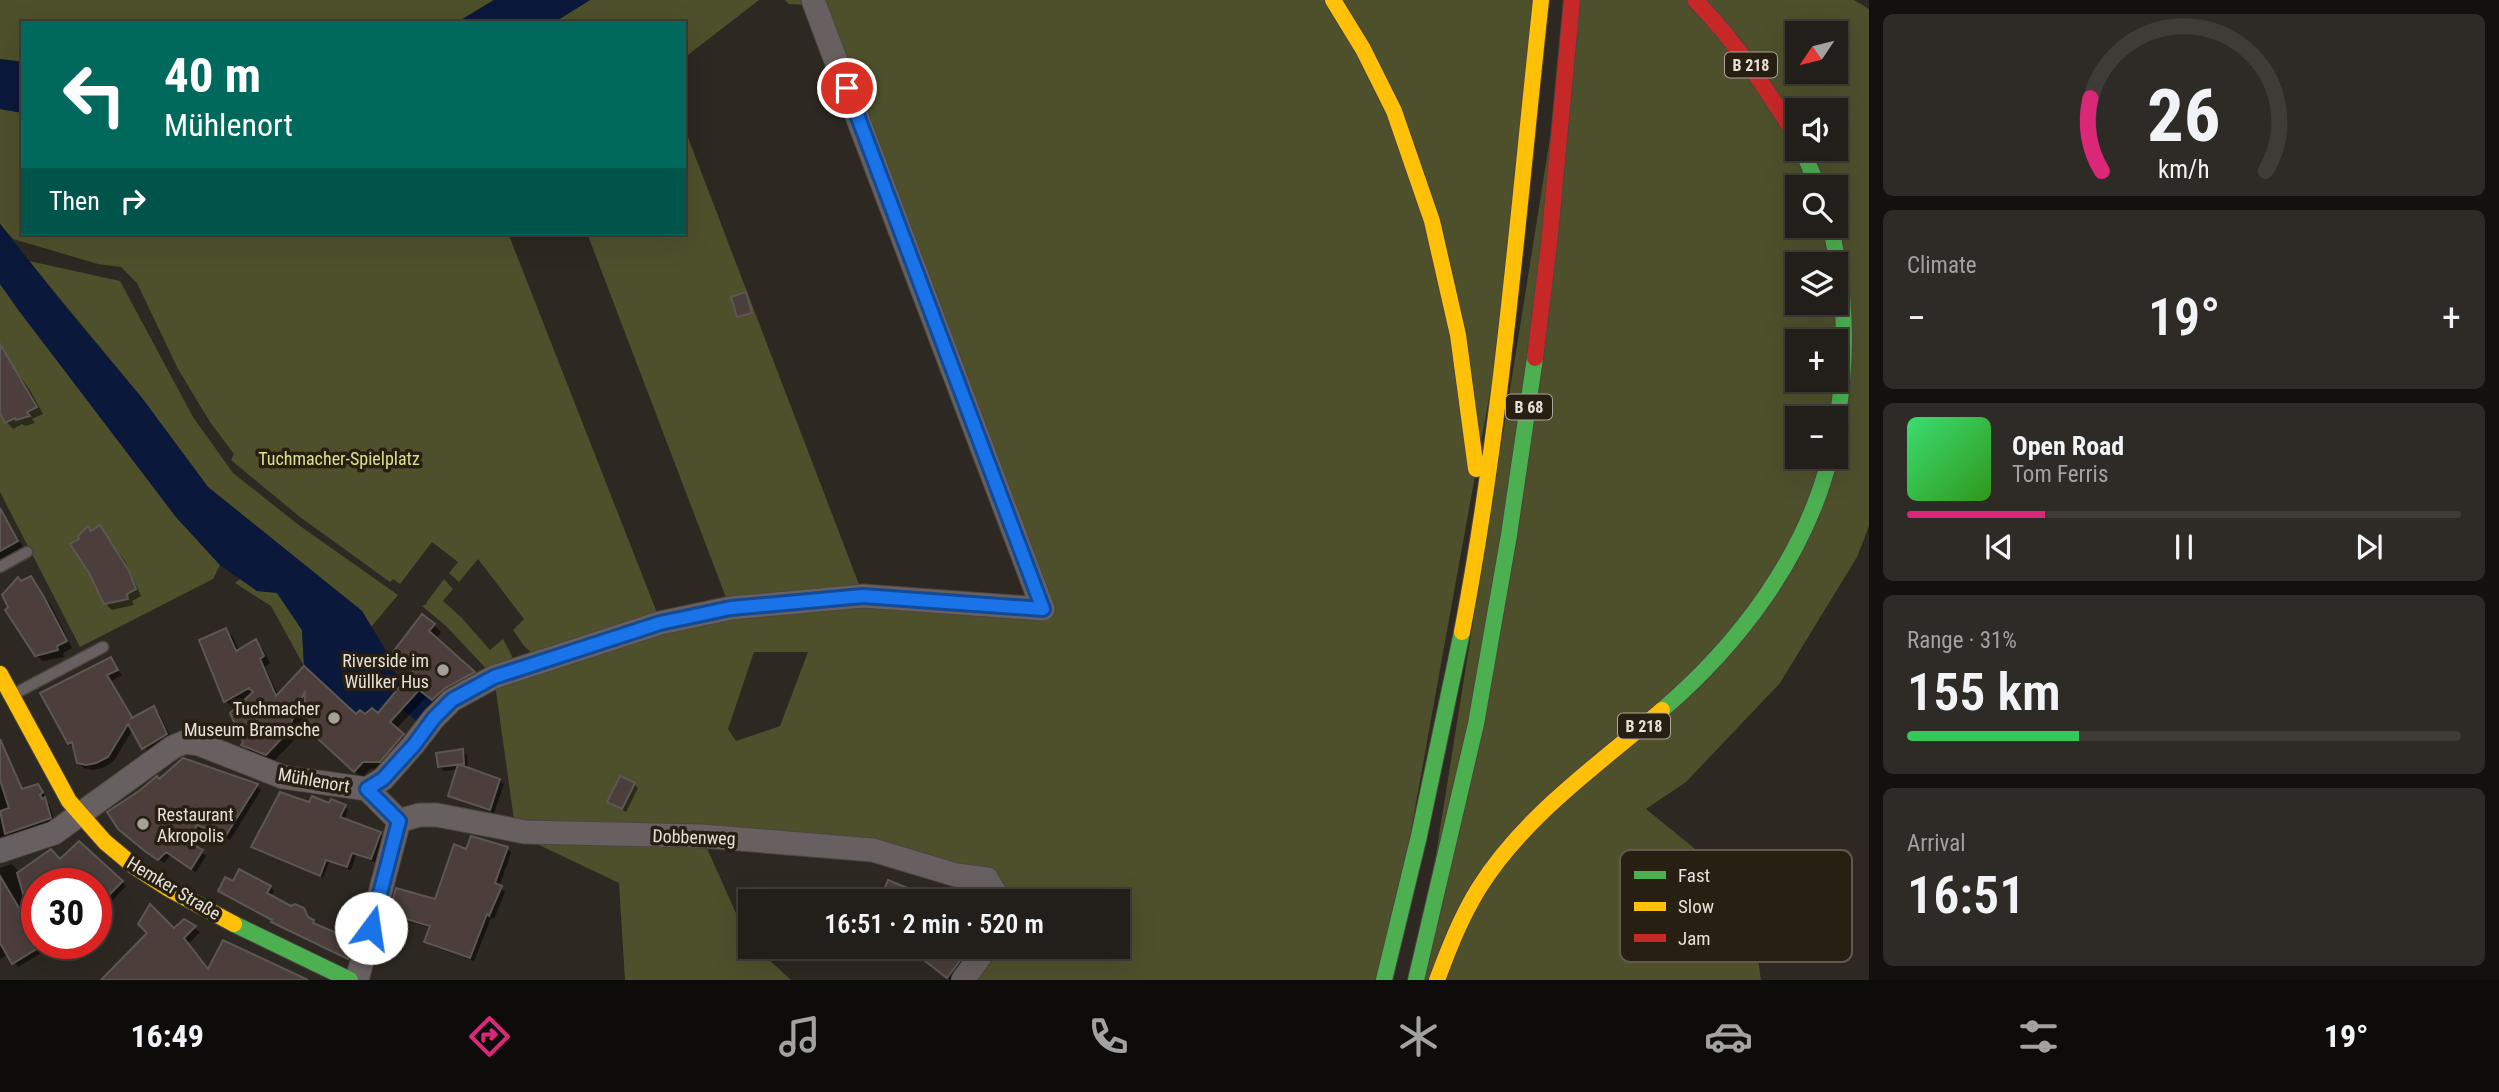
<!DOCTYPE html>
<html lang="en">
<head>
<meta charset="utf-8">
<style>
	:root { --surface:#221e19; --page:#2e2b26; --text:#f1f3f6; --muted:#a2a2a2; --line:#3f3c38; --accent:#db2777 }
	body { margin:0; font-family:"Roboto Condensed",sans-serif; background:var(--page); color:var(--text); height:100vh; display:flex; flex-direction:column; font-size:26px; white-space:nowrap }
	* { box-sizing:border-box; margin:0 }
	p { font-size:23px; color:var(--muted) }
	.icon { flex:none; width:38px; height:38px; fill:none; stroke:currentColor; stroke-width:2; stroke-linecap:round; stroke-linejoin:round }
	.map { position:relative; flex:1; overflow:hidden }
	.side { display:flex; flex-direction:column; gap:14px; padding:14px; background:#13100e; width:630px }
	.side>* { flex:none }
	.guide { position:absolute; left:21px; top:21px; width:665px; height:214px; border-radius:0px; box-shadow:0 7px 28px #0002,0 0 0 2px var(--line); background:#00695c; color:#fff; overflow:hidden }
	.needle { width:46px; rotate:235deg }
	.controls { position:absolute; left:1785px; top:21px; display:grid; gap:14px }
	.controls a { display:grid; place-items:center; width:63px; height:63px; border-radius:0px; background:var(--surface); box-shadow:0 7px 28px #0002,0 0 0 2px var(--line); font-size:35px }
	.speed { position:absolute; left:21px; top:868px; display:flex; gap:14px; font-size:35px; font-weight:700; text-align:center }
	.speed>* { display:grid; place-content:center; width:91px; height:91px; border-radius:50%; background:var(--surface); box-shadow:0 7px 28px #0002,0 0 0 2px var(--line); line-height:1 }
	.speed .limit { border:10px solid #d22; background:#fff; color:#111 }
	.pin { position:absolute; display:grid; place-items:center; width:60px; height:60px; color:#fff; margin:-30px; border:4px solid #fff; border-radius:50%; box-shadow:0 2px 7px #0007 }
	.me { position:absolute; width:77px; margin:-38px; rotate:14deg; stroke-linejoin:round; filter:drop-shadow(0 0 5px #0008) }
	.turn { display:flex; align-items:center; gap:24px; height:147px; padding:0 28px; font-size:32px }
	.turn .icon { width:91px; height:91px; stroke-width:2.5 }
	.turn b { display:block; font-size:49px; line-height:60px }
	.then { display:flex; align-items:center; height:66px; padding:0 28px; background:#0003; gap:14px; font-size:26px }
	.big { font-size:52px; font-weight:600; line-height:1.1 }
	.side .tile { flex:1; display:flex; flex-direction:column; justify-content:center; gap:10px; min-width:0; padding:0 24px; border-radius:10px; background:var(--page) }
	.side .dial { align-items:center; gap:0 }
	.dial svg { height:182px; overflow:visible; fill:none; stroke:var(--line); stroke-width:7; stroke-linecap:round; text-anchor:middle }
	.dial text { fill:var(--text); stroke:none }
	.song { display:flex; align-items:center; gap:21px }
	.cover { width:84px; height:84px; border-radius:10px; background:linear-gradient(135deg,hsl(140 70% 55%),hsl(110 70% 35%)) }
	.played { height:7px; border-radius:4px; background:linear-gradient(90deg,var(--accent) 25%,var(--line) 25%) }
	.keys { display:flex; justify-content:space-around; direction:ltr }
	.heat { display:flex; justify-content:space-between; align-items:center; font-size:38px; direction:ltr }
	.charge { height:10px; border-radius:5px; background:linear-gradient(90deg,#34c759 31%,var(--line) 0) }
	.trip { position:absolute; left:738px; top:889px; width:392px; height:70px; border-radius:0px; background:var(--surface); box-shadow:0 7px 28px #0002,0 0 0 2px var(--line); font-weight:600; line-height:70px; text-align:center }
	.dock { display:flex; height:112px; justify-content:space-around; align-items:center; background:#0e0c0a; color:var(--muted) }
	.dock .icon { width:49px; height:49px }
	.dock .selected { color:var(--accent) }
	.dock b { font-size:32px; color:var(--text) }
	main { display:flex; flex:1; min-height:0 }
	.map>svg:first-child { display:block }
</style>
</head>
<body>
<main>
<div class="map">
<svg width="1869" height="980" viewBox="0 0 1869 980">
	<rect width="100%" height="100%" fill="#2d2821"/>
	<!-- green -->
	<path fill="#4e502c" fill-rule="evenodd" d="M 0,0 L 494,0 L 456,23 L 23,23 L 23,62 L 0,59 Z
		M 590,0 L 759,0 L 684,58 L 684,23 L 553,23 Z
		M 785,0 L 1541,0 L 1517,243 L 1384,980 L 963,980 L 987,947 L 1118,947 L 1118,901 L 1000,901 L 987,879 L 873,850 L 702,837 L 751,947 L 755,947 L 791,980 L 625,980 L 619,883 L 516,834 L 494,677 L 446,626 L 422,606 L 427,604 L 426,603 L 444,579 L 453,589 L 443,601 L 461,617 L 490,650 L 503,639 L 512,656 L 510,663 L 533,654 L 524,646 L 513,630 L 524,619 L 478,559 L 459,582 L 449,573 L 458,562 L 432,542 L 400,584 L 393,579 L 390,582 L 300,517 L 231,460 L 234,454 L 210,422 L 178,369 L 137,283 L 121,267 L 98,264 L 13,239 L 0,224 L 0,109 L 23,113 L 23,233 L 508,233 L 661,623 L 730,608 L 587,233 L 684,233 L 684,127 L 863,595 L 1042,609 L 805,5 L 789,4 ZM 754,652 L 808,652 L 780,726 L 736,741 L 728,729 Z
		M 1572,0 L 1854,0 L 1869,9 L 1869,526 L 1857,557 L 1780,683 L 1686,782 L 1646,809 L 1748,892 L 1761,980 L 1416,980 ZM 1797,33 L 1836,33 L 1836,72 L 1797,72 ZM 1797,110 L 1836,110 L 1836,149 L 1797,149 ZM 1797,187 L 1836,187 L 1836,226 L 1797,226 ZM 1797,264 L 1836,264 L 1836,303 L 1797,303 ZM 1797,341 L 1836,341 L 1836,380 L 1797,380 ZM 1797,418 L 1836,418 L 1836,457 L 1797,457 Z
		M 29,261 L 120,281 L 193,417 L 233,473 L 300,526 L 398,595 L 371,627 L 362,611 L 208,487 L 142,398 Z
		M 0,284 L 176,517 L 220,565 L 213,579 L 80,647 L 0,492 Z
		M 240,579 L 257,591 L 277,592 L 302,630 L 304,666 L 271,606 L 235,583 Z"/>
	<!-- water -->
	<path fill="#0a183b" d="M 494,0 L 590,0 L 553,23 L 456,23 Z
		M 0,59 L 23,62 L 23,113 L 0,109 Z
		M 0,224 L 64,305 L 142,398 L 208,487 L 362,611 L 387,652 L 381,662 L 438,704 L 420,724 L 390,699 L 378,713 L 372,708 L 365,714 L 360,710 L 356,714 L 304,666 L 302,630 L 277,593 L 257,591 L 220,565 L 176,517 L 19,311 L 0,284 Z"/>
	<!-- shadow -->
	<path fill="#0007" d="M 0,349 L 30,390 L 43,414 L 32,419 L 35,423 L 25,426 L 22,424 L 13,429 L 7,422 L 0,409 Z
		M 0,511 L 24,548 L 15,557 L 0,560 Z
		M 100,528 L 125,561 L 141,596 L 132,601 L 134,605 L 112,610 L 105,603 L 92,532 Z
		M 30,578 L 51,605 L 72,648 L 63,653 L 64,657 L 43,661 L 36,655 L 11,608 L 22,583 Z
		M 434,625 L 441,632 L 435,639 L 480,679 L 440,706 L 427,696 L 396,729 L 409,742 L 387,768 L 370,769 L 362,778 L 313,733 L 306,711 L 293,741 L 274,761 L 250,752 L 243,745 L 242,703 L 233,708 L 226,701 L 201,641 L 226,630 L 233,637 L 239,651 L 255,641 L 262,648 L 270,663 L 265,667 L 279,696 L 304,669 L 356,717 L 366,717 L 378,715 L 416,669 L 402,658 Z
		M 110,659 L 122,675 L 111,681 L 134,719 L 154,708 L 159,713 L 172,740 L 149,753 L 133,729 L 113,762 L 102,768 L 93,770 L 84,768 L 78,762 L 74,749 L 69,743 Z
		M 0,744 L 24,798 L 38,786 L 46,797 L 44,800 L 49,804 L 55,822 L 0,842 Z
		M 462,751 L 467,755 L 468,770 L 499,780 L 504,784 L 494,813 L 454,799 L 450,795 L 459,769 L 444,771 L 440,767 Z
		M 184,760 L 257,786 L 261,790 L 230,840 L 202,828 L 193,846 L 206,856 L 196,872 L 171,855 L 164,863 L 153,856 L 159,781 Z
		M 634,784 L 638,788 L 626,812 L 610,802 Z
		M 310,804 L 345,806 L 348,810 L 344,820 L 380,834 L 384,837 L 375,862 L 356,855 L 351,870 L 329,862 L 323,878 L 256,850 L 253,847 Z
		M 79,843 L 126,886 L 110,903 L 96,890 L 96,884 L 81,874 L 68,884 L 37,884 L 37,943 L 42,943 L 46,950 L 18,967 L 9,954 L 0,959 L 0,868 L 12,864 L 20,873 L 60,861 Z
		M 507,848 L 511,853 L 499,887 L 505,892 L 494,919 L 491,918 L 474,961 L 431,946 L 426,941 L 431,928 L 395,918 L 391,914 L 436,901 L 468,851 Z
		M 234,883 L 270,887 L 274,891 L 270,897 L 291,908 L 302,910 L 317,926 L 342,938 L 358,920 L 362,924 L 352,961 L 277,926 L 274,921 L 220,891 Z
		M 848,896 L 859,901 L 845,901 Z
		M 184,921 L 200,932 L 188,944 L 209,971 L 304,980 L 114,980 Z
		M 930,947 L 981,947 L 957,980 L 950,980 L 922,957 Z"/>
	<!-- building -->
	<path fill="#4b3e3b" stroke="#5d5754" stroke-width="2" d="M 746,292 L 752,313 L 737,317 L 731,297 Z
		M 0,344 L 37,407 L 27,412 L 30,416 L 16,420 L 15,418 L 5,423 L 0,413 Z
		M 0,508 L 18,541 L 0,551 Z
		M 100,525 L 129,571 L 136,589 L 127,594 L 128,599 L 104,604 L 89,573 L 70,544 L 79,539 L 78,536 L 88,526 L 91,531 Z
		M 31,576 L 44,597 L 67,641 L 57,646 L 58,650 L 35,656 L 5,610 L 8,607 L 2,595 L 18,577 L 21,581 Z
		M 422,614 L 435,624 L 429,631 L 475,672 L 445,688 L 432,700 L 419,690 L 390,722 L 404,734 L 402,736 L 380,762 L 363,762 L 354,772 L 304,726 L 305,691 L 286,734 L 266,755 L 241,745 L 243,742 L 230,713 L 253,692 L 249,688 L 224,702 L 199,640 L 226,628 L 236,651 L 256,639 L 264,656 L 260,659 L 276,696 L 304,666 L 356,714 L 360,710 L 365,714 L 372,708 L 378,713 L 415,668 L 393,652 Z
		M 111,657 L 118,670 L 107,675 L 132,717 L 130,719 L 154,706 L 167,734 L 142,749 L 128,724 L 108,757 L 96,763 L 86,765 L 77,763 L 72,742 L 68,744 L 40,693 Z
		M 0,739 L 22,789 L 38,784 L 43,792 L 40,795 L 42,799 L 45,797 L 51,818 L 5,834 L 0,811 L 9,808 L 0,780 Z
		M 463,749 L 464,764 L 438,767 L 436,753 Z
		M 183,758 L 258,784 L 225,837 L 197,825 L 189,842 L 203,850 L 191,869 L 166,852 L 158,860 L 146,852 L 118,829 L 107,812 L 139,791 L 157,776 L 159,779 Z
		M 458,764 L 500,779 L 490,810 L 448,796 Z
		M 620,776 L 635,783 L 622,809 L 607,802 Z
		M 280,792 L 309,802 L 312,796 L 329,803 L 331,799 L 346,805 L 340,817 L 381,832 L 371,859 L 352,853 L 347,867 L 326,860 L 320,876 L 251,847 Z
		M 471,836 L 508,847 L 495,883 L 502,886 L 489,916 L 487,914 L 470,958 L 424,942 L 430,926 L 389,914 L 396,888 L 435,899 L 454,844 L 466,849 Z
		M 79,841 L 123,881 L 104,900 L 96,892 L 96,884 L 88,884 L 75,871 L 58,884 L 37,884 L 37,943 L 43,945 L 12,964 L 0,943 L 0,876 L 28,923 L 31,921 L 17,873 L 51,849 L 60,859 Z
		M 239,869 L 271,886 L 267,893 L 291,906 L 295,904 L 304,908 L 308,917 L 314,920 L 313,923 L 341,935 L 349,915 L 359,919 L 348,959 L 271,922 L 272,920 L 218,891 L 225,877 L 233,881 Z
		M 888,880 L 939,901 L 879,901 Z
		M 150,904 L 174,928 L 184,919 L 196,926 L 184,938 L 208,969 L 223,940 L 308,980 L 101,980 L 147,933 L 138,924 Z
		M 928,947 L 970,947 L 947,978 L 920,957 Z"/>
	<g fill="none" stroke-linecap="round" stroke-linejoin="round">
		<!-- lane casing -->
		<g stroke="#4a453f" stroke-width="13">
			<path id="lane" d="M 0,567 L 27,552
				M 14,694 L 103,647"/>
		</g>
		<!-- street casing -->
		<g stroke="#4a453f" stroke-width="25">
			<path id="street" d="M 367,789 L 383,779 L 413,745 L 434,718 L 452,700 L 494,677 L 660,623 L 731,608 L 863,596 L 1043,609 L 813,0
				M 399,821 L 419,815 L 437,815 L 525,832 L 702,836 L 873,850 L 956,875 L 987,879 L 1000,901
				M 0,851 L 54,833 L 173,747 L 185,742 L 199,744 L 283,777 L 367,789 L 399,821
				M 357,980 L 399,821
				M 963,980 L 987,947"/>
		</g>
		<!-- fast casing -->
		<g stroke="#4a453f" stroke-width="18">
			<path id="fast" d="M 1802,149 L 1818,187
				M 1830,226 C 1847,293 1848,359 1836,427
				M 1662,710 C 1739,644 1805,557 1830,457
				M 234,924 L 350,980
				M 1384,980 L 1419,836 L 1462,632
				M 1416,980 L 1476,724 L 1509,535 L 1535,358"/>
		</g>
		<!-- slow casing -->
		<g stroke="#4a453f" stroke-width="18">
			<path id="slow" d="M 1333,0 L 1363,49 L 1394,111 L 1432,221 L 1458,335 L 1476,469
				M 1462,632 C 1502,423 1518,211 1541,0
				M 0,674 L 69,801 L 105,842 L 135,867 L 169,889 L 234,924
				M 1437,980 C 1449,948 1461,917 1479,888 C 1525,815 1598,765 1662,710"/>
		</g>
		<!-- jam casing -->
		<g stroke="#4a453f" stroke-width="18">
			<path id="jam" d="M 1695,0 C 1736,42 1766,88 1797,138
				M 1535,358 L 1549,244 L 1572,0"/>
		</g>
		<!-- lane -->
		<use href="#lane" stroke="#686060" stroke-width="10"/>
		<!-- street -->
		<use href="#street" stroke="#686060" stroke-width="23"/>
		<!-- fast -->
		<use href="#fast" stroke="#4caf50" stroke-width="16"/>
		<!-- slow -->
		<use href="#slow" stroke="#ffc107" stroke-width="16"/>
		<!-- jam -->
		<use href="#jam" stroke="#c62828" stroke-width="16"/>
	</g>
	<g fill="none" stroke-linecap="round" stroke-linejoin="round">
		<!-- route casing -->
		<g stroke="#114b97" stroke-width="18">
			<path id="route" d="M 371,928 L 399,821 L 367,789 L 383,779 L 414,745 L 434,718 L 452,700 L 494,677 L 660,623 L 731,608 L 863,596 L 1043,609 L 847,88"/>
		</g>
		<!-- route -->
		<use href="#route" stroke="#1a73e8" stroke-width="12"/>
	</g>
	<!-- markers -->
	<g fill="#a5a098" stroke="#281f13" stroke-width="2.5">
		<circle cx="443" cy="670" r="7"/>
		<circle cx="334" cy="718" r="7"/>
		<circle cx="143" cy="824" r="7"/>
	</g>
	<g text-anchor="middle" dominant-baseline="central" stroke-width="7" stroke-linejoin="round" paint-order="stroke">
		<!-- shield labels -->
		<g fill="#281f13" stroke="#ada69d" stroke-width="2">
			<rect x="1725" y="52.5" width="52" height="25" rx="5"/>
			<rect x="1506" y="394.5" width="46" height="25" rx="5"/>
			<rect x="1618" y="713.5" width="52" height="25" rx="5"/>
		</g>
		<g font-size="16" font-weight="bold" fill="#e6e0d8">
			<text x="1751" y="65">B 218</text>
			<text x="1529" y="407">B 68</text>
			<text x="1644" y="726">B 218</text>
		</g>
		<!-- park labels -->
		<g font-size="18" fill="#dbe28b" stroke="#281f13">
			<text x="339" y="458">Tuchmacher-Spielplatz</text>
		</g>
		<!-- poi labels -->
		<g font-size="18" fill="#e6e0d8" stroke="#281f13" text-anchor="end">
			<text x="429" y="660">Riverside im<tspan x="429" dy="21">Wüllker Hus</tspan></text>
			<text x="320" y="708">Tuchmacher<tspan x="320" dy="21">Museum Bramsche</tspan></text>
			<text x="157" y="814" text-anchor="start">Restaurant<tspan x="157" dy="21">Akropolis</tspan></text>
		</g>
		<!-- street labels -->
		<g font-size="18" fill="#e6e0d8" stroke="#281f13">
			<text transform="translate(314 780) rotate(10)">Mühlenort</text>
			<text transform="translate(694 837) rotate(2)">Dobbenweg</text>
			<text transform="translate(174 888) rotate(31)">Hemker Straße</text>
		</g>
	</g>
	<!-- legend -->
	<rect x="1620" y="850" width="232" height="112" rx="10" fill="#281f13" stroke="#61594e" stroke-width="2"/>
	<rect x="1634" y="871" width="32" height="8" fill="#4caf50"/>
	<rect x="1634" y="902" width="32" height="9" fill="#ffc107"/>
	<rect x="1634" y="934" width="32" height="8" fill="#c62828"/>
	<g font-size="19" fill="#e6e0d8">
		<text x="1678" y="882">Fast</text>
		<text x="1678" y="913">Slow</text>
		<text x="1678" y="945">Jam</text>
	</g>
</svg>
<div class="controls">
<a><svg class="needle" viewBox="-14 -14 28 28"><path d="M0-13l5 13h-10z" fill="#e53935"/><path d="M0 13l5-13h-10z" fill="#a2a2a2"/></svg></a>
<a><svg class="icon" aria-label="sound" viewBox="0 0 24 24"><path d="M4 9h4l5-4v14l-5-4H4zM17 9q2 3 0 6"/></svg></a>
<a><svg class="icon" aria-label="search" viewBox="0 0 24 24"><circle cx="10" cy="10" r="6"/><path d="M15 15l6 6"/></svg></a>
<a><svg class="icon" aria-label="layers" viewBox="0 0 24 24"><path d="M12 4l9 5-9 5-9-5zM3 14l9 5 9-5"/></svg></a>
<a>+</a>
<a>−</a>
</div>
<div class="speed"><div class="limit">30</div></div>
<div class="pin" style="left:847px;top:88px;background:#d93025"><svg class="icon" aria-label="arrive" viewBox="0 0 24 24"><path d="M6 21V4h12l-3 4 3 4H6"/></svg></div>
<svg class="me" style="left:371px;top:928px" viewBox="-20 -20 40 40"><circle r="19" fill="#fff"/><path d="M0-13L10 11 0 6-10 11z" fill="#1a73e8"/></svg>
<div class="trip">16:51 · 2 min · 520 m</div>
<div class="guide">
<div class="turn"><svg class="icon" aria-label="left" viewBox="0 0 24 24"><path d="M17 20v-9H6M10 6l-5 5 5 5"/></svg><div><b>40 m</b>Mühlenort</div></div>
<div class="then">Then<svg class="icon" aria-label="right" viewBox="0 0 24 24"><path d="M7 20v-9h11M14 6l5 5-5 5"/></svg></div>
</div>
</div>
<section class="side">
<div class="tile dial"><svg viewBox="0 0 100 80">
<path d="M14 69A42 42 0 1 1 86 69"/>
<path d="M14 69A42 42 0 0 1 9 37" stroke="#db2777"/>
<text x="50" y="56" font-size="32" font-weight="700">26</text>
<text x="50" y="72" font-size="11">km/h</text>
</svg></div>
<div class="tile"><p>Climate</p>
<div class="heat"><a>−</a><b class="big">19°</b><a>+</a></div>
</div>
<div class="tile">
<div class="song"><i class="cover"></i><div><b>Open Road</b><p>Tom Ferris</p></div></div>
<div class="played"></div>
<div class="keys"><svg class="icon" aria-label="previous" viewBox="0 0 24 24"><path d="M18 5L8 12l10 7zM5 5v14"/></svg><svg class="icon" aria-label="pause" viewBox="0 0 24 24"><path d="M8 5v14M16 5v14"/></svg><svg class="icon" aria-label="next" viewBox="0 0 24 24"><path d="M6 5l10 7-10 7zM19 5v14"/></svg></div>
</div>
<div class="tile"><p>Range · 31%</p><b class="big">155 km</b><div class="charge"></div></div>
<div class="tile"><p>Arrival</p><b class="big">16:51</b></div>
</section>
</main>
<nav class="dock">
<b>16:49</b>
<svg class="icon selected" aria-label="directions" viewBox="0 0 24 24"><path d="M12 3l9 9-9 9-9-9zM9 14v-3h6M13 9l2 2-2 2"/></svg>
<svg class="icon" aria-label="music" viewBox="0 0 24 24"><path d="M9 18V5l10-2v13"/><circle cx="6" cy="18" r="3"/><circle cx="16" cy="16" r="3"/></svg>
<svg class="icon" aria-label="phone" viewBox="0 0 24 24"><path d="M5 4h4l2 5-3 2q2 4 5 5l2-3 5 2v4C11 20 4 13 5 4z"/></svg>
<svg class="icon" aria-label="climate" viewBox="0 0 24 24"><path d="M12 3v18M4 7l16 10M4 17L20 7"/></svg>
<svg class="icon" aria-label="car" viewBox="0 0 24 24"><path d="M5 17H2v-5l4-1 3-4h7l3 4 3 1v5h-3M9 17h6M6 11h13"/><circle cx="7" cy="17" r="2"/><circle cx="17" cy="17" r="2"/></svg>
<svg class="icon" aria-label="filters" viewBox="0 0 24 24"><path d="M4 7h16M4 17h16"/><circle cx="9" cy="7" r="2"/><circle cx="15" cy="17" r="2"/></svg>
<b>19°</b>
</nav>
</body>
</html>
